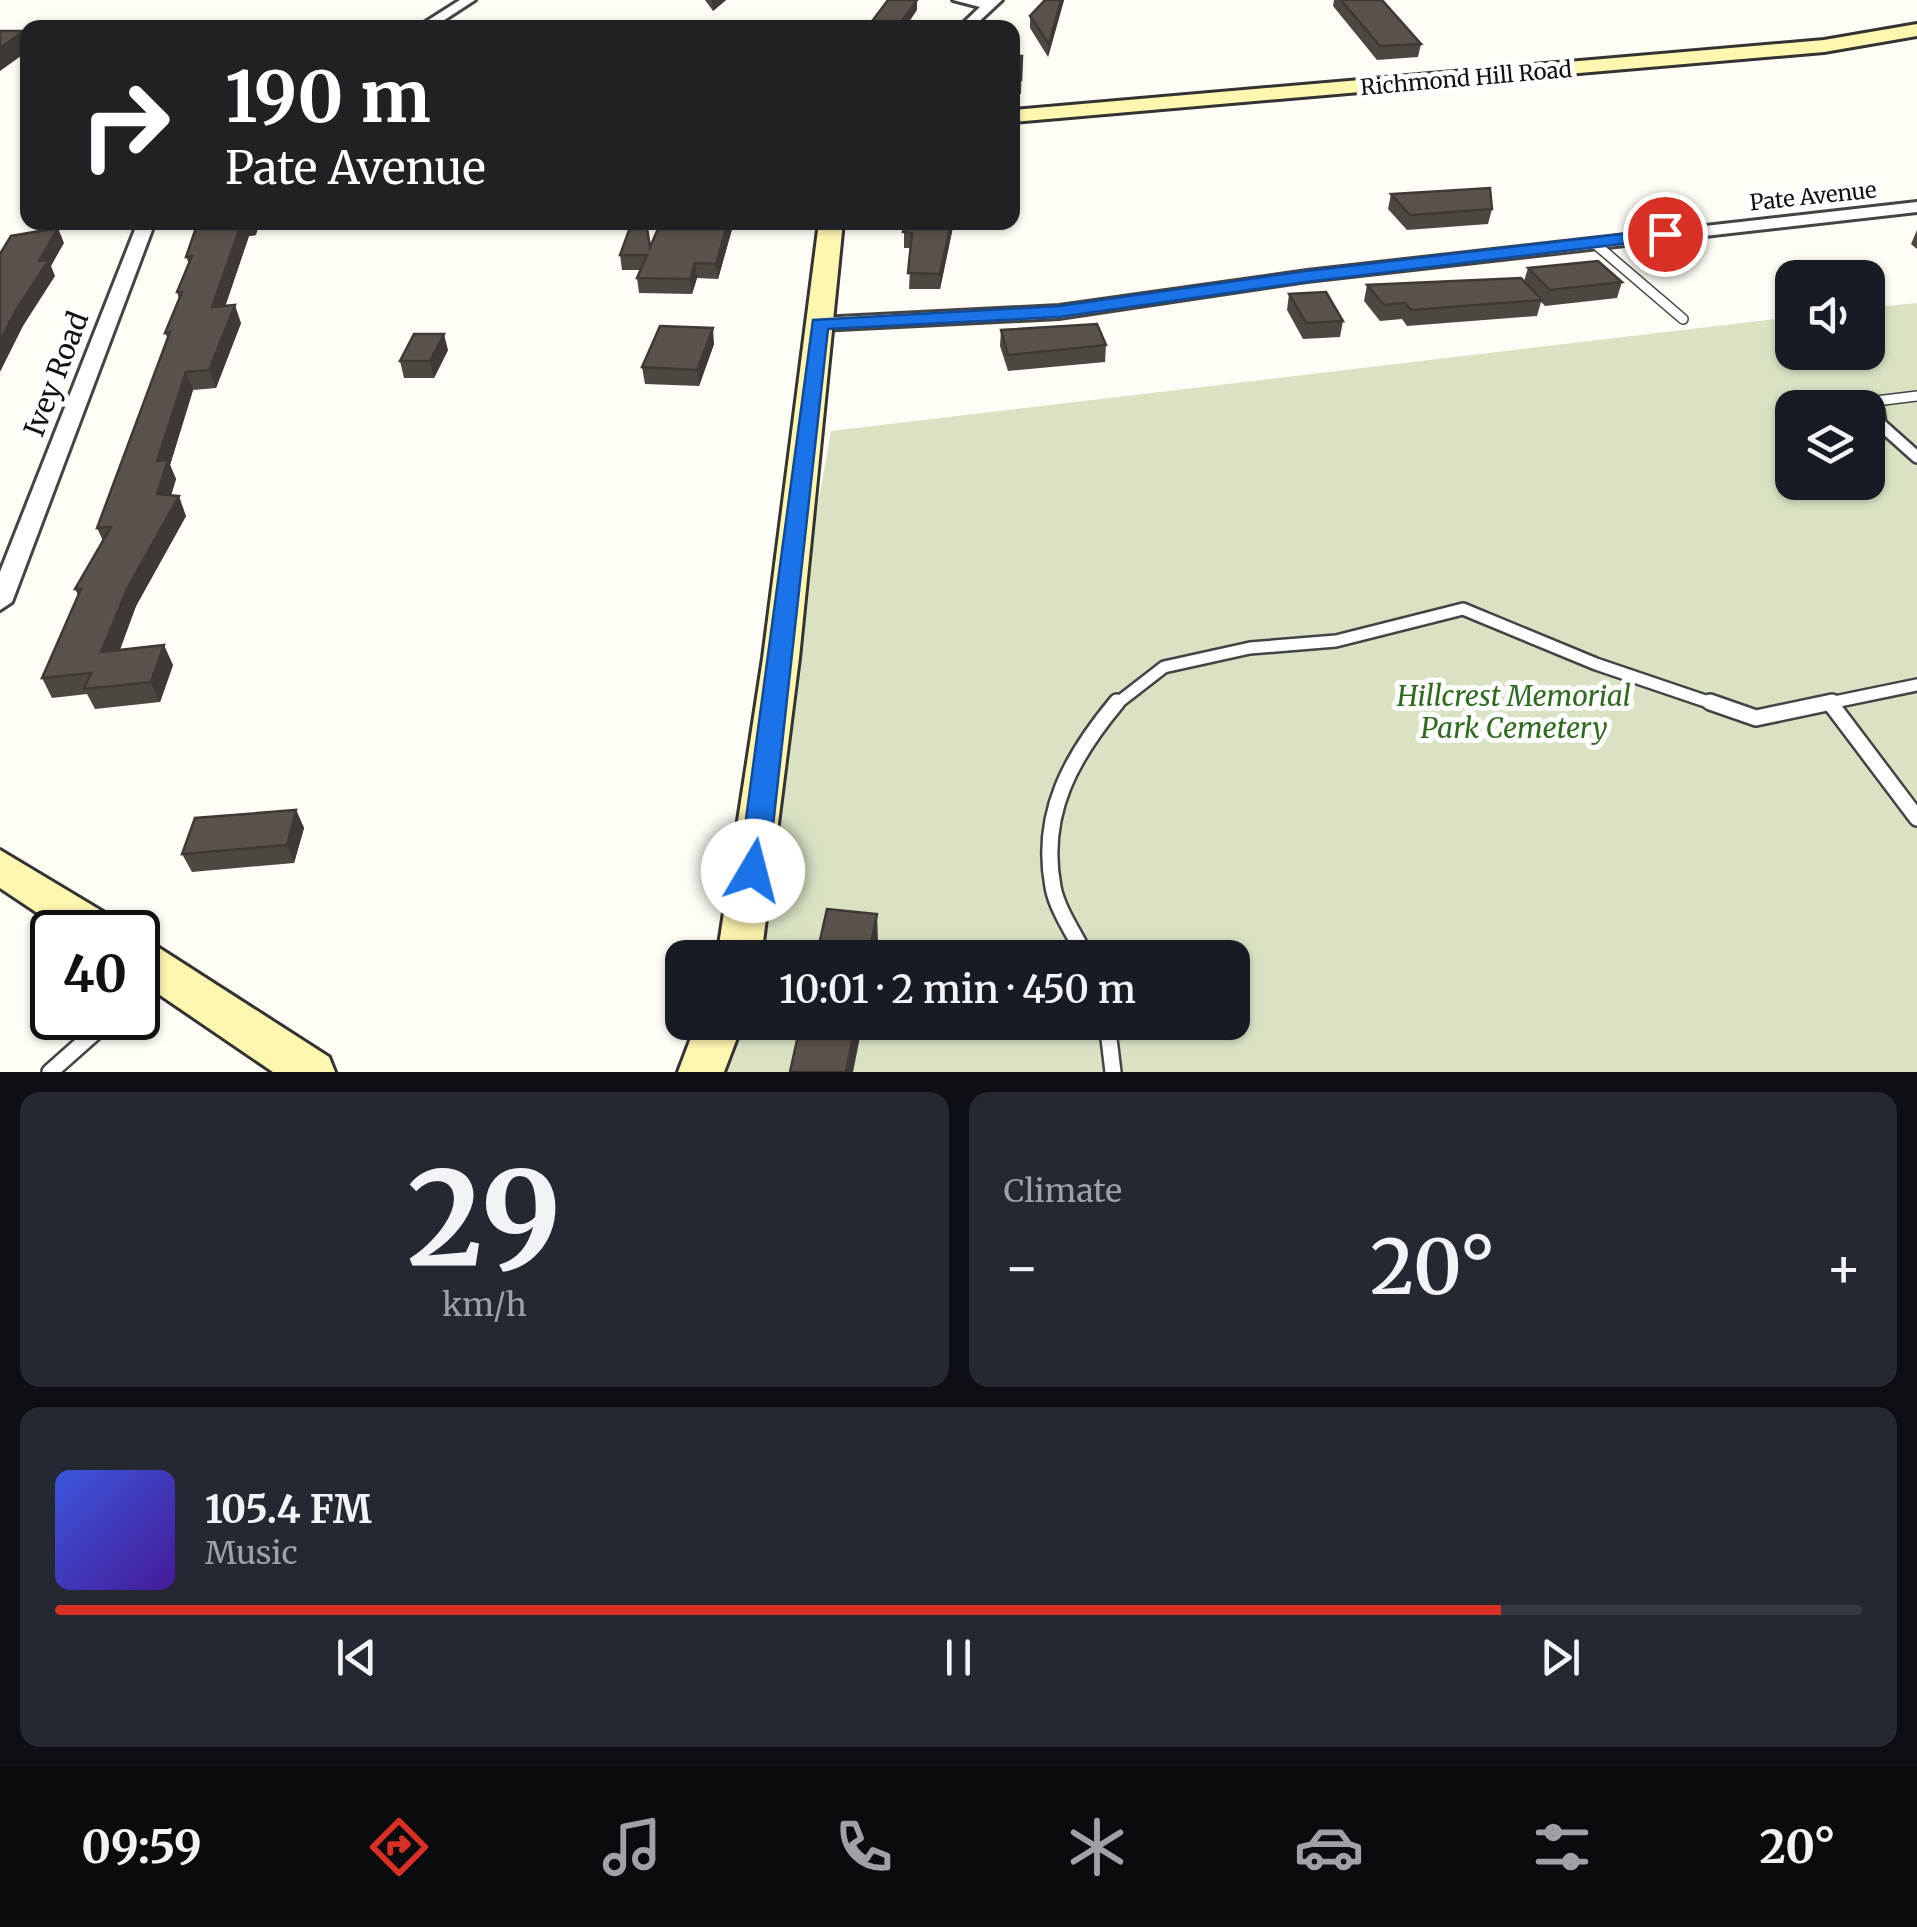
<!DOCTYPE html>
<html lang="en">
<head>
<meta charset="utf-8">
<style>
	:root { --surface:#171b24; --page:#242831; --text:#f1f3f6; --muted:#9ea1a6; --line:#363941; --accent:#d93025 }
	body { margin:0; font-family:Merriweather,serif; background:var(--page); color:var(--text); height:100vh; display:flex; flex-direction:column; font-size:38px; white-space:nowrap }
	* { box-sizing:border-box; margin:0 }
	p { font-size:32px; color:var(--muted) }
	.icon { flex:none; width:55px; height:55px; fill:none; stroke:currentColor; stroke-width:2; stroke-linecap:round; stroke-linejoin:round }
	.map { position:relative; height:1072px; overflow:hidden }
	.sheet { display:flex; flex-direction:column; gap:20px; padding:20px; background:#0d0f14; flex:1 }
	.sheet>* { flex:none }
	.top-card { position:absolute; left:20px; top:20px; width:1000px; height:210px; border-radius:20px; box-shadow:0 2px 8px #0004; background:#202124; color:#fff; overflow:hidden }
	.controls { position:absolute; left:1775px; top:260px; display:grid; gap:20px }
	.controls a { display:grid; place-items:center; width:110px; height:110px; border-radius:20px; background:var(--surface); box-shadow:0 2px 8px #0004; font-size:50px }
	.speed { position:absolute; left:30px; top:910px; display:flex; gap:20px; font-size:50px; font-weight:700; text-align:center }
	.speed>* { display:grid; place-content:center; width:130px; height:130px; border-radius:50%; background:var(--surface); box-shadow:0 2px 8px #0004; line-height:1 }
	.speed .limit { border:5px solid #111; border-radius:15px; background:#fff; color:#111 }
	.pin { position:absolute; display:grid; place-items:center; width:85px; height:85px; color:#fff; margin:-42px; border:5px solid #fff; border-radius:50%; box-shadow:0 2px 10px #0007 }
	.me { position:absolute; width:110px; margin:-55px; rotate:8deg; stroke-linejoin:round; filter:drop-shadow(0 0 8px #0008) }
	.turn { display:flex; align-items:center; gap:35px; height:210px; padding:0 40px; font-size:45px }
	.turn .icon { width:130px; height:130px; stroke-width:2.5 }
	.turn b { display:block; font-size:70px; line-height:85px }
	.big { font-size:75px; font-weight:600; line-height:1.1 }
	.sheet .tile { flex:1; display:flex; flex-direction:column; justify-content:center; gap:15px; min-width:0; padding:0 35px; border-radius:20px; background:var(--page) }
	.sheet .dial { align-items:center; gap:0 }
	.dial b { font-size:130px; line-height:1 }
	.song { display:flex; align-items:center; gap:30px }
	.cover { width:120px; height:120px; border-radius:15px; background:linear-gradient(135deg,hsl(230 70% 55%),hsl(260 70% 35%)) }
	.played { height:10px; border-radius:5px; background:linear-gradient(90deg,var(--accent) 80%,var(--line) 80%) }
	.keys { display:flex; justify-content:space-around; direction:ltr }
	.heat { display:flex; justify-content:space-between; align-items:center; font-size:55px; direction:ltr }
	.sheet .tiles { flex:1; display:grid; gap:20px; grid-template-columns:1fr 1fr }
	.tile:last-child { grid-column:span 2 }
	.trip { position:absolute; left:665px; top:940px; width:585px; height:100px; border-radius:20px; background:var(--surface); box-shadow:0 2px 8px #0004; font-weight:600; line-height:100px; text-align:center }
	.menu { display:flex; height:160px; justify-content:space-around; align-items:center; background:#090b0e; color:var(--muted) }
	.menu .icon { width:70px; height:70px }
	.menu .on { color:var(--accent) }
	.menu b { font-size:45px; color:var(--text) }
	.map>svg:first-child { display:block }
</style>
</head>
<body>
<div class="map">
<svg width="1917" height="1072" viewBox="0 0 1917 1072">
	<rect width="100%" height="100%" fill="#fffdf5"/>
	<!-- cemetery -->
	<path fill="#d9e3c4" fill-rule="evenodd" d="M 1917,303 L 1917,1072 L 692,1072 L 706,1023 L 1232,1022 L 1232,958 L 725,957 L 757,843 L 831,431 L 1792,317 L 1792,352 L 1868,352 L 1868,308 ZM 1792,408 L 1868,408 L 1868,482 L 1792,482 Z"/>
	<g fill="none" stroke-linecap="round" stroke-linejoin="round">
		<!-- lane-far2 casing -->
		<g stroke="#444" stroke-width="12">
			<path id="lane-far2" d="M 1593,242 L 1683,319
				M 1878,414 L 1876,401 L 1917,396"/>
		</g>
		<!-- lane-far1 casing -->
		<g stroke="#444" stroke-width="16">
			<path id="lane-far1" d="M 1878,411 L 1880,424 L 1917,457
				M 1115,705 L 1164,667 L 1250,648 L 1336,641 L 1463,609 L 1596,664 L 1717,705
				M 1820,705 L 1917,685"/>
		</g>
		<!-- lane casing -->
		<g stroke="#444" stroke-width="20">
			<path id="lane" d="M 1710,702 L 1756,718 L 1832,702
				M 1831,704 L 1917,818
				M 1086,958 C 1076,936 1057,910 1053,887 C 1039,813 1072,756 1117,702
				M 138,994 L 157,976
				M 1107,1022 L 1113,1072
				M 50,1072 L 111,1018"/>
		</g>
		<!-- street casing -->
		<g stroke="#444" stroke-width="6">
			<path id="street" d="M 460,0 L 475,0 L 432,28 L 416,28 Z
				M 953,0 L 1002,0 L 972,28 L 958,28 L 980,7 Z
				M 1917,202 L 1917,212 L 1307,281 L 1059,318 L 819,330 L 810,324 L 819,318 L 1059,306 L 1307,271 Z
				M 138,222 L 155,222 L 12,602 L 0,610 L 0,572 Z"/>
		</g>
		<!-- secondary casing -->
		<g stroke="#333" stroke-width="6">
			<path id="secondary" d="M 1917,24 L 1917,36 L 1824,52 L 1012,122 L 1012,110 L 1824,40 Z
				M 819,222 L 843,222 L 799,658 L 761,958 L 717,958 L 763,658 Z
				M 0,850 L 115,919 L 121,932 L 66,932 L 0,888 Z
				M 138,939 L 153,944 L 329,1057 L 335,1072 L 273,1072 L 138,980 Z
				M 697,1022 L 743,1022 L 724,1072 L 678,1072 Z"/>
		</g>
		<!-- lane-far2 -->
		<use href="#lane-far2" stroke="#fff" stroke-width="9"/>
		<!-- lane-far1 -->
		<use href="#lane-far1" stroke="#fff" stroke-width="11"/>
		<!-- lane -->
		<use href="#lane" stroke="#fff" stroke-width="15"/>
		<!-- street -->
		<use href="#street" fill="#fff" fill-rule="evenodd"/>
		<!-- secondary -->
		<use href="#secondary" fill="#fff6b0" fill-rule="evenodd"/>
	</g>
	<!-- wall -->
	<path fill="#4d4742" d="M 705,0 L 726,0 L 713,11 Z
		M 1045,0 L 1064,0 L 1048,57 L 1030,28 L 1030,16 Z
		M 1334,0 L 1382,0 L 1421,44 L 1418,57 L 1377,60 L 1333,6 Z
		M 1012,56 L 1022,56 L 1021,94 L 1012,94 Z
		M 1391,194 L 1492,209 L 1488,224 L 1407,230 L 1388,209 Z
		M 198,222 L 256,235 L 249,236 L 225,306 L 241,323 L 216,388 L 193,390 L 170,465 L 176,479 L 171,496 L 186,516 L 136,606 L 120,650 L 173,665 L 160,702 L 95,709 L 87,694 L 52,698 L 42,678 L 78,595 L 75,589 L 103,541 L 97,528 L 168,339 L 165,333 L 179,299 L 177,292 L 189,264 L 186,257 Z
		M 734,222 L 718,279 L 697,278 L 692,294 L 639,293 L 637,278 L 640,270 L 622,270 L 620,255 Z
		M 904,222 L 954,222 L 940,289 L 909,289 L 911,248 L 904,248 Z
		M 1917,230 L 1917,249 L 1911,244 Z
		M 1528,268 L 1622,282 L 1617,298 L 1545,306 L 1541,302 L 1537,316 L 1407,326 L 1402,319 L 1380,321 L 1364,301 L 1367,285 L 1524,281 Z
		M 1289,294 L 1343,321 L 1340,337 L 1303,339 L 1287,310 Z
		M 1001,330 L 1106,345 L 1105,362 L 1008,371 L 1000,346 Z
		M 714,344 L 699,386 L 645,384 L 642,367 Z
		M 448,350 L 434,378 L 404,378 L 400,361 Z
		M 296,810 L 304,828 L 294,863 L 192,872 L 182,854 Z"/>
	<!-- shaded-wall -->
	<path fill="#3f3936" d="M 712,0 L 726,0 L 713,11 Z
		M 917,0 L 917,10 L 905,28 L 897,28 Z
		M 1061,0 L 1064,0 L 1048,57 L 1049,44 Z
		M 24,31 L 28,39 L 28,51 L 0,71 L 0,48 Z
		M 242,222 L 260,222 L 256,235 L 249,236 L 219,325 L 212,307 Z
		M 728,222 L 734,222 L 718,279 L 716,264 Z
		M 951,222 L 954,222 L 940,289 L 940,274 Z
		M 58,228 L 64,243 L 51,266 L 55,276 L 23,326 L 0,372 L 0,341 L 39,261 Z
		M 695,263 L 697,278 L 692,294 L 690,279 Z
		M 235,305 L 241,323 L 216,388 L 209,370 Z
		M 713,328 L 714,344 L 699,386 L 697,370 Z
		M 444,334 L 448,350 L 434,378 L 430,361 Z
		M 186,372 L 193,390 L 170,465 L 176,479 L 165,513 L 157,494 L 157,461 Z
		M 179,496 L 186,516 L 136,606 L 111,672 L 101,652 L 128,587 Z
		M 164,645 L 173,665 L 160,702 L 151,682 Z
		M 296,810 L 304,828 L 294,863 L 287,845 Z
		M 877,914 L 878,941 L 875,958 L 868,958 Z
		M 856,1022 L 863,1022 L 853,1072 L 846,1072 Z"/>
	<!-- building -->
	<path fill="#5a524d" stroke="#3f3936" stroke-width="2.5" d="M 888,0 L 917,0 L 897,28 L 867,28 Z
		M 1045,0 L 1061,0 L 1049,44 L 1030,16 Z
		M 1341,0 L 1382,0 L 1421,44 L 1380,46 Z
		M 0,31 L 24,31 L 0,48 Z
		M 1012,56 L 1022,56 L 1021,80 L 1012,80 Z
		M 1490,188 L 1492,209 L 1410,215 L 1391,194 Z
		M 198,222 L 242,222 L 212,307 L 235,305 L 209,370 L 186,372 L 157,461 L 168,460 L 157,494 L 179,496 L 128,587 L 101,652 L 164,645 L 151,682 L 84,689 L 91,673 L 42,678 L 81,589 L 75,589 L 111,527 L 97,528 L 170,332 L 165,333 L 182,292 L 177,292 L 192,256 L 186,257 Z
		M 632,222 L 646,222 L 650,247 L 661,222 L 728,222 L 716,264 L 695,263 L 690,279 L 637,278 L 647,255 L 620,255 Z
		M 906,222 L 951,222 L 940,274 L 908,273 L 912,233 L 903,232 Z
		M 58,228 L 39,261 L 49,260 L 16,310 L 0,341 L 0,254 L 11,236 Z
		M 1598,261 L 1622,282 L 1550,290 L 1528,268 Z
		M 1521,278 L 1542,300 L 1411,310 L 1405,303 L 1384,305 L 1367,285 Z
		M 1326,292 L 1343,321 L 1306,323 L 1289,294 Z
		M 1097,324 L 1106,345 L 1008,355 L 1001,330 Z
		M 660,326 L 713,328 L 697,370 L 642,367 Z
		M 414,334 L 444,334 L 430,361 L 400,361 Z
		M 296,810 L 287,845 L 182,854 L 195,818 Z
		M 827,909 L 877,914 L 868,958 L 816,958 Z
		M 801,1022 L 856,1022 L 846,1072 L 790,1072 Z"/>
	<!-- route -->
	<path fill="#1a73e8" stroke="#114b97" stroke-width="2.5" d="M 1665,229 L 1674,234 L 1671,238 L 1306,282 L 1059,317 L 828,329 L 768,871 L 763,879 L 743,879 L 739,871 L 813,320 L 1059,306 L 1306,271 Z"/>
	<g text-anchor="middle" dominant-baseline="central" stroke-width="10" stroke-linejoin="round" paint-order="stroke">
		<!-- far-street labels -->
		<g font-size="22" fill="#111" stroke="#fff">
			<text transform="translate(1466 78) rotate(-5)">Richmond Hill Road</text>
			<text transform="translate(1813 196) rotate(-6)">Pate Avenue</text>
		</g>
		<!-- street labels -->
		<g font-size="28" fill="#111" stroke="#fff">
			<text transform="translate(56 374) rotate(-69)">Ivey Road</text>
		</g>
		<!-- park labels -->
		<g font-size="28" font-style="italic" fill="#2f6b1f" stroke="#fff">
			<text x="1514" y="696">Hillcrest Memorial<tspan x="1514" dy="32">Park Cemetery</tspan></text>
		</g>
	</g>
</svg>
<div class="controls">
<a><svg class="icon" aria-label="sound" viewBox="0 0 24 24"><path d="M4 9h4l5-4v14l-5-4H4zM17 9q2 3 0 6"/></svg></a>
<a><svg class="icon" aria-label="layers" viewBox="0 0 24 24"><path d="M12 4l9 5-9 5-9-5zM3 14l9 5 9-5"/></svg></a>
</div>
<div class="speed"><div class="limit">40</div></div>
<div class="pin" style="left:1665px;top:234px;background:#d93025"><svg class="icon" aria-label="arrive" viewBox="0 0 24 24"><path d="M6 21V4h12l-3 4 3 4H6"/></svg></div>
<svg class="me" style="left:753px;top:871px" viewBox="-20 -20 40 40"><circle r="19" fill="#fff"/><path d="M0-13L10 11 0 6-10 11z" fill="#1a73e8"/></svg>
<div class="trip">10:01 · 2 min · 450 m</div>
<div class="top-card">
<div class="turn"><svg class="icon" aria-label="right" viewBox="0 0 24 24"><path d="M7 20v-9h11M14 6l5 5-5 5"/></svg><div><b>190 m</b>Pate Avenue</div></div>
</div>
</div>
<section class="sheet">
<div class="tiles">
<div class="tile dial"><b>29</b><p>km/h</p></div>
<div class="tile"><p>Climate</p>
<div class="heat"><a>−</a><b class="big">20°</b><a>+</a></div>
</div>
<div class="tile">
<div class="song"><i class="cover"></i><div><b>105.4 FM</b><p>Music</p></div></div>
<div class="played"></div>
<div class="keys"><svg class="icon" aria-label="previous" viewBox="0 0 24 24"><path d="M18 5L8 12l10 7zM5 5v14"/></svg><svg class="icon" aria-label="pause" viewBox="0 0 24 24"><path d="M8 5v14M16 5v14"/></svg><svg class="icon" aria-label="next" viewBox="0 0 24 24"><path d="M6 5l10 7-10 7zM19 5v14"/></svg></div>
</div>
</div>
</section>
<nav class="menu">
<b>09:59</b>
<svg class="icon on" aria-label="directions" viewBox="0 0 24 24"><path d="M12 3l9 9-9 9-9-9zM9 14v-3h6M13 9l2 2-2 2"/></svg>
<svg class="icon" aria-label="music" viewBox="0 0 24 24"><path d="M9 18V5l10-2v13"/><circle cx="6" cy="18" r="3"/><circle cx="16" cy="16" r="3"/></svg>
<svg class="icon" aria-label="phone" viewBox="0 0 24 24"><path d="M5 4h4l2 5-3 2q2 4 5 5l2-3 5 2v4C11 20 4 13 5 4z"/></svg>
<svg class="icon" aria-label="climate" viewBox="0 0 24 24"><path d="M12 3v18M4 7l16 10M4 17L20 7"/></svg>
<svg class="icon" aria-label="car" viewBox="0 0 24 24"><path d="M5 17H2v-5l4-1 3-4h7l3 4 3 1v5h-3M9 17h6M6 11h13"/><circle cx="7" cy="17" r="2"/><circle cx="17" cy="17" r="2"/></svg>
<svg class="icon" aria-label="filters" viewBox="0 0 24 24"><path d="M4 7h16M4 17h16"/><circle cx="9" cy="7" r="2"/><circle cx="15" cy="17" r="2"/></svg>
<b>20°</b>
</nav>
</body>
</html>
